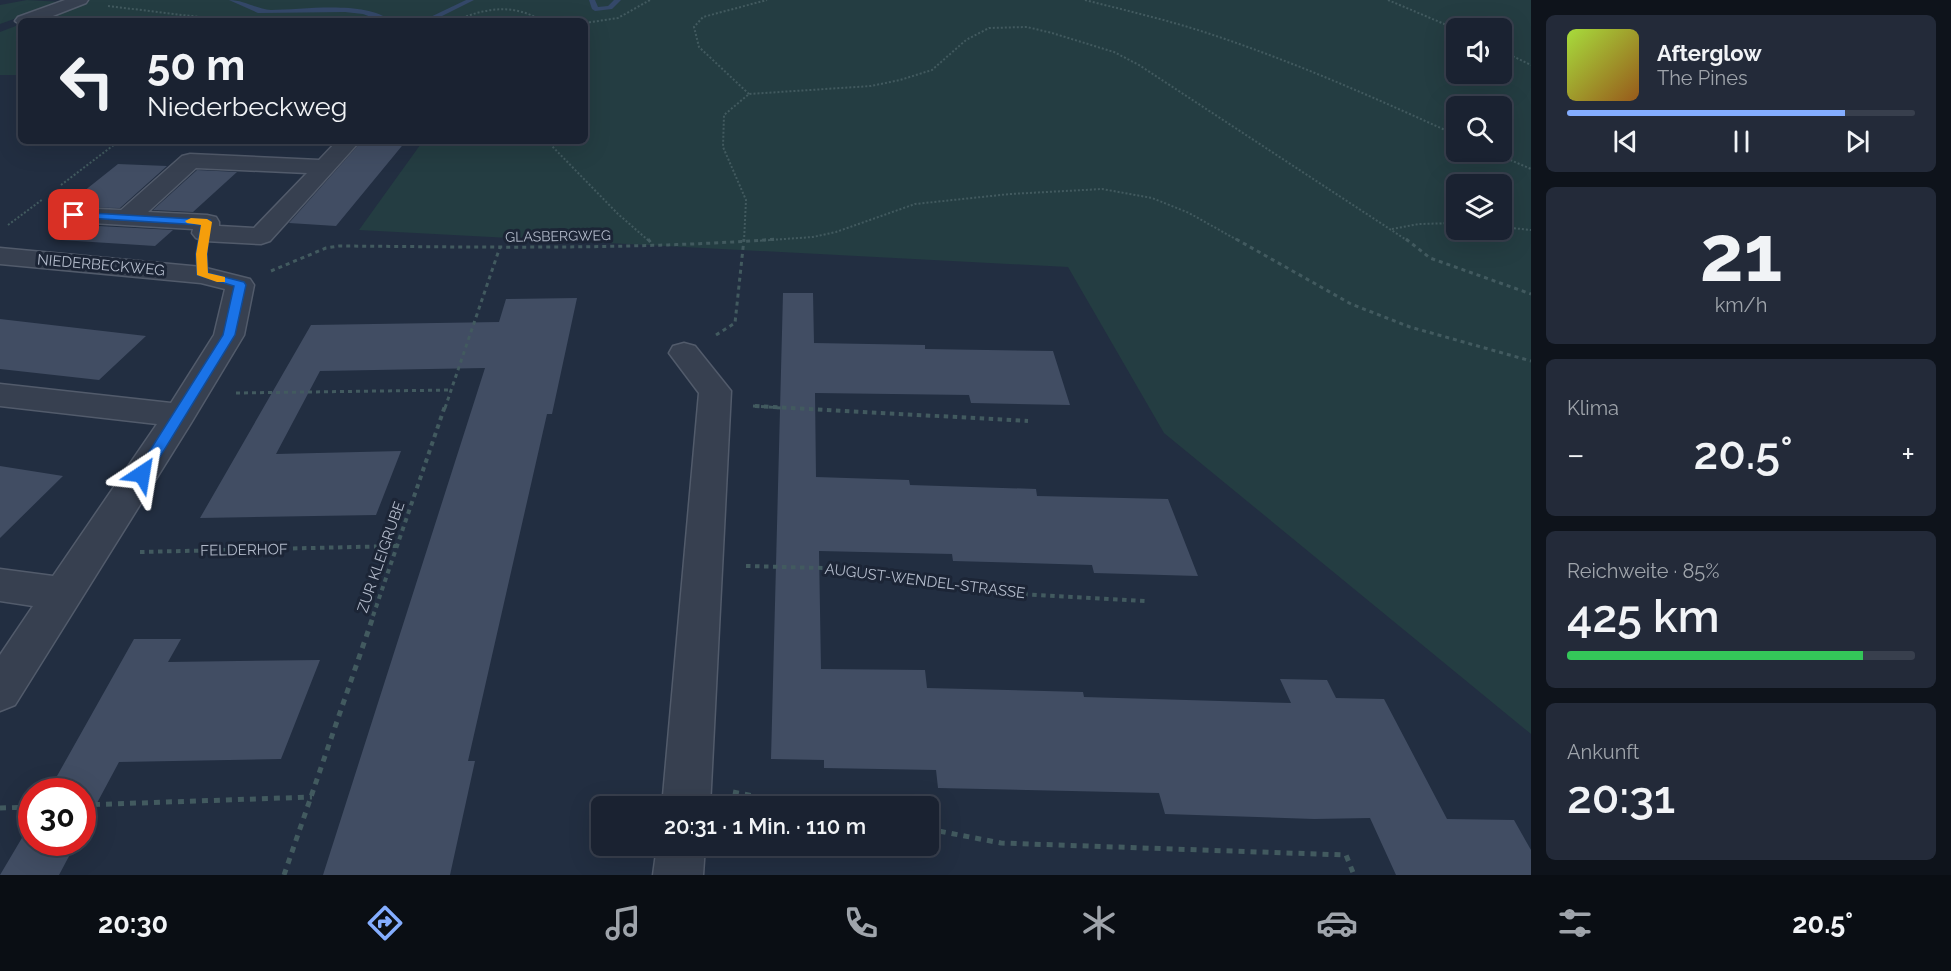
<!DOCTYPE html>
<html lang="de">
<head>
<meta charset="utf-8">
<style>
	:root { --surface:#1a2231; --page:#232a39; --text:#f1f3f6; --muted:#9fa4ab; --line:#383f4d; --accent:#84adff }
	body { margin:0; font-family:Raleway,sans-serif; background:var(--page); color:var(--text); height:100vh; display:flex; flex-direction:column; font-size:22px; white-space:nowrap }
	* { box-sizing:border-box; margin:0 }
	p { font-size:20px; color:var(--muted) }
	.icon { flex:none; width:33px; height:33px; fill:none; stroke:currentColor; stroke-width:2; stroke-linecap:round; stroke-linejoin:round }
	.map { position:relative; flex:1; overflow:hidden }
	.panel { display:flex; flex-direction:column; gap:15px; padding:15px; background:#0e131b; width:420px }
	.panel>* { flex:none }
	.banner { position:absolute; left:18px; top:18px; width:570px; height:126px; border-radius:9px; box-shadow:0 6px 24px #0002,0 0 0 2px var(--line); background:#1a2231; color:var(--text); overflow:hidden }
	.fabs { position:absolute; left:1446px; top:18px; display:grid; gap:12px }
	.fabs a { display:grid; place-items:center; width:66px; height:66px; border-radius:9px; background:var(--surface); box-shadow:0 6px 24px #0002,0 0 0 2px var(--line); font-size:30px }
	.speed { position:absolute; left:18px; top:778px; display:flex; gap:12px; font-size:30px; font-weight:700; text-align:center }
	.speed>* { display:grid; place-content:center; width:78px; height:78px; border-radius:50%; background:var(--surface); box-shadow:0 6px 24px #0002,0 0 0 2px var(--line); line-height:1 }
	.speed .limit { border:9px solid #d22; background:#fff; color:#111 }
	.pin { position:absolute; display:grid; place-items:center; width:51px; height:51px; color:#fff; margin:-26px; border-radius:12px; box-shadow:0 3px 9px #0006 }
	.me { position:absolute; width:66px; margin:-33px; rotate:33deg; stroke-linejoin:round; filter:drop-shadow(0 0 4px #0008) }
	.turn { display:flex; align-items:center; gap:21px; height:126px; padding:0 30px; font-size:27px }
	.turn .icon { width:78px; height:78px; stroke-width:2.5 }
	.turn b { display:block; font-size:42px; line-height:51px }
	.big { font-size:45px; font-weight:600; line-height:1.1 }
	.panel .card { flex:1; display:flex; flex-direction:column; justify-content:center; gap:9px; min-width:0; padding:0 21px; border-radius:9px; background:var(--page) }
	.panel .dial { align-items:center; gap:0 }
	.dial b { font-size:78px; line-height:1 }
	.song { display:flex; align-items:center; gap:18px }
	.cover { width:72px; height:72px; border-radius:9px; background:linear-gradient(135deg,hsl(80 70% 55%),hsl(30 70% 35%)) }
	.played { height:6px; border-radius:3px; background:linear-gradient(90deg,var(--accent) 80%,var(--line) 80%) }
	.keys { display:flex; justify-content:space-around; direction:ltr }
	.heat { display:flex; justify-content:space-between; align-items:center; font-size:33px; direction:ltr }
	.charge { height:9px; border-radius:4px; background:linear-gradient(90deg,#34c759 85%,var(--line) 0) }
	.trip { position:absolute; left:591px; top:796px; width:348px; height:60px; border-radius:9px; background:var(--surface); box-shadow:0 6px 24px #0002,0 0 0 2px var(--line); font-weight:600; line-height:60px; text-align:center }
	.menu { display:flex; height:96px; justify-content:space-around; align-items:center; background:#0a0e14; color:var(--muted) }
	.menu .icon { width:42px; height:42px }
	.menu .active { color:var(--accent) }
	.menu b { font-size:27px; color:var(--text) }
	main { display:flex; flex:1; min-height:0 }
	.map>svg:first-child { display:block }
</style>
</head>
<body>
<main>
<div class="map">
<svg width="1531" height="875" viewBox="0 0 1531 875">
	<rect width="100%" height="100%" fill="#222e41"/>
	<!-- green -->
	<path fill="#243d42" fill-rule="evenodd" d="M 27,0 L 62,2 L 0,24 L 0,5 Z
		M 87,0 L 1531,0 L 1531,734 L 1164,433 L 1068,267 L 359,230 L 423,141 L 585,141 L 585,21 L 30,21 ZM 1456,28 L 1502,28 L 1502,74 L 1456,74 ZM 1456,106 L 1502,106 L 1502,152 L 1456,152 ZM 1456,184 L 1502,184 L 1502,230 L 1456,230 Z
		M 21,24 L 21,75 L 0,75 L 0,32 Z"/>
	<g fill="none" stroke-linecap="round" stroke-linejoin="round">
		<!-- stream -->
		<path fill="#344869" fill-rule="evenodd" d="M 229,0 C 244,0 256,9 271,10 C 304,10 365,0 391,21 L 382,21 L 363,14 L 345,12 L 258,13 Z
			M 466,0 L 474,0 L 432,21 L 422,21 Z
			M 589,0 L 595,0 L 598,7 L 608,6 L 614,0 L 621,0 L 612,9 L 595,11 L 592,9 Z"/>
	</g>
	<!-- building -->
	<path fill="#414d63" d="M 362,141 L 406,141 L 336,226 L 289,223 Z
		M 118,164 L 167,166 L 120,208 L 64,207 Z
		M 197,170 L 237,172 L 193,212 L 153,210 Z
		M 80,225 L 173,230 L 155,246 L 61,240 Z
		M 783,293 L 813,293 L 814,343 L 925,345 L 925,349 L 1053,351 L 1070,405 L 971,403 L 969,395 L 815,393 L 816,477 L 909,480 L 910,485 L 1036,489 L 1037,496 L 1168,499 L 1198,576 L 1094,573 L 1092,565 L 953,561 L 952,554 L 819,551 L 821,669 L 925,670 L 927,688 L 1083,692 L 1084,697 L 1291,703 L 1280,679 L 1327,680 L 1336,698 L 1384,699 L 1447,819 L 1514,820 L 1531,850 L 1531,875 L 1396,875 L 1370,818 L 1314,819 L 1165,814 L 1159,793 L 938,788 L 936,770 L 824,768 L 824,760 L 771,759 Z
		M 577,298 L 552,414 L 547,414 L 468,761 L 475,761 L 450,875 L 323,875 L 485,368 L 320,371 L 276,454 L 401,451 L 376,515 L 200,518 L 311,325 L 499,322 L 506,299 Z
		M 0,319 L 146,336 L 99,380 L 0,369 Z
		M 0,466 L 63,476 L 0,538 Z
		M 134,639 L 181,639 L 168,662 L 320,660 L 281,759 L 119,762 L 82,831 L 82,792 L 48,792 Z
		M 32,821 L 32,843 L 76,843 L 59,875 L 0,875 Z"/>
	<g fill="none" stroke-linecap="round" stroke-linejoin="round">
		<!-- minor casing -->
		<g stroke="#525b6b" stroke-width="3">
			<path id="minor" d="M 65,0 L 88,0 L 86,3 L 40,21 L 21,21 L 21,25 L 15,21 L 18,17 Z
				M 337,141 L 360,141 L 270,241 L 261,244 L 205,241 L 196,238 L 192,233 L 193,229 L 74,222 L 65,220 L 62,215 L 65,210 L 74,208 L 121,210 L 182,156 L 190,154 L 319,160 ZM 196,168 L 307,173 L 254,228 L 219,226 L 219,222 L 216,217 L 207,215 L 148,212 Z
				M 0,248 L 202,267 L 250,279 L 254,285 L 244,335 L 191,423 L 15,705 L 0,711 L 0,655 L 33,606 L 0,601 L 0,569 L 53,576 L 157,424 L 0,406 L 0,384 L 171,403 L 214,335 L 225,289 L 201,283 L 0,264 Z
				M 684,343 L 695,346 L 731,391 L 710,807 L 662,807 L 699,393 L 669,353 L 673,346 Z
				M 657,846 L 705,846 L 703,875 L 653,875 Z"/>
		</g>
		<!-- path-far3 -->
		<path stroke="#425a5f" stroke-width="2" stroke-dasharray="2 2" stroke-linecap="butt" d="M 1085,0 C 1124,10 1163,19 1201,31 C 1288,59 1373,97 1456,135
			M 1388,0 L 1456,29
			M 108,6 L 232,21
			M 455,21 C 484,8 514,3 542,21
			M 585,23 L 618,18 L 650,0
			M 1502,51 L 1531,65
			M 749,94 L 699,47 L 694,27 L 703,17 L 767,0
			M 547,141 L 618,214 L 649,241
			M 1492,152 L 1531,169
			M 61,185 L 119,141
			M 8,225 L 43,199
			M 1502,227 L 1531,230
			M 1392,229 L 1419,224 L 1456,223
			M 744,241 L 746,200 L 723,147 L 724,115 L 749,94 L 871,86 L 900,80 L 932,70 L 966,40 L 989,28 L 1027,27 L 1052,33 L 1114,52 L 1139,65 L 1408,241
			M 756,241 L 813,237 L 836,232 L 915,204 L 1010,194 L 1102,189 L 1152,198 L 1189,213 L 1239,241"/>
		<!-- path-far2 -->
		<path stroke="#425a5f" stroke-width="3" stroke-dasharray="4 4" stroke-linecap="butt" d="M 648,239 L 651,243
			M 1236,239 L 1351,304 L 1410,327 L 1531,361
			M 1406,239 L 1430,258 L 1531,294
			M 271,271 L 326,248 L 339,246 C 485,247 632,250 778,239
			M 716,335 L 735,323 L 744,239
			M 236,393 L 451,390
			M 753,406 L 782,408
			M 445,408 L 500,247"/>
		<!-- path-far1 -->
		<path stroke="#425a5f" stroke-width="4" stroke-dasharray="4.5 4.5" stroke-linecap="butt" d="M 755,406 L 1028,421
			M 140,552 L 397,546
			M 746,566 L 823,568 L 1003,593 L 1146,601
			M 373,616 L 445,406"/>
		<!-- path -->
		<path stroke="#425a5f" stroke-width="5" stroke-dasharray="6 6" stroke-linecap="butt" d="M 733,792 L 812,807
			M 82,805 L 312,797
			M 0,808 L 32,807
			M 928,829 L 1001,843 L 1346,855 L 1354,875
			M 284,875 L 374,614"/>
		<!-- minor -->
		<use href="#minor" fill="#374050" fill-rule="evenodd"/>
	</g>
	<!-- route -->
	<path fill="#1a73e8" stroke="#114b97" stroke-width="1.5" d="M 74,212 L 210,220 L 207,254 L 208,273 L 244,282 L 246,285 L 235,335 L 147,478 L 142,480 L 134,474 L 137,471 L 223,335 L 234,286 L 197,275 L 196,254 L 201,225 L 71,217 L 69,215 Z"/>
	<!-- slow -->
	<path fill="#f59e0b" d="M 191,218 L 207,219 L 212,222 L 207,254 L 208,273 L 225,277 L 225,282 L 217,282 L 197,275 L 196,254 L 201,225 L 187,223 L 185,221 Z"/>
	<g text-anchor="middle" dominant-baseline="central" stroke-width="6" stroke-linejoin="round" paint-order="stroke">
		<!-- far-street labels -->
		<g font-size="14" fill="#b3bbcb" stroke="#1c2536">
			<text transform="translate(558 236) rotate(-1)">GLASBERGWEG</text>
		</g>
		<!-- street labels -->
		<g font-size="15" fill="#b3bbcb" stroke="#1c2536">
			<text transform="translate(101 265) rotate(5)">NIEDERBECKWEG</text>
			<text transform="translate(244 550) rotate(-1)">FELDERHOF</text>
			<text transform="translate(381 557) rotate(-71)">ZUR KLEIGRUBE</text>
			<text transform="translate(925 581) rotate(7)">AUGUST-WENDEL-STRASSE</text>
		</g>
	</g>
</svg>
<div class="fabs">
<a><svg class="icon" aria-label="sound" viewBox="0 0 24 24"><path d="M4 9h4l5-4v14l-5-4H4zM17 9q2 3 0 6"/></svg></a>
<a><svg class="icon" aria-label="search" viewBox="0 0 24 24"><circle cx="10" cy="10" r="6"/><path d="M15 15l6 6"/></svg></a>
<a><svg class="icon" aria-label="layers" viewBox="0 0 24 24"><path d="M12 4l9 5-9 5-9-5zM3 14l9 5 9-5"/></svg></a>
</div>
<div class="speed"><div class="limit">30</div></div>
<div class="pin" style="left:74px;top:215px;background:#d93025"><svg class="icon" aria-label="arrive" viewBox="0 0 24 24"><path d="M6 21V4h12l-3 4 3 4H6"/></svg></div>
<svg class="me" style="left:142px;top:474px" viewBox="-20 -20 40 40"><path d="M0-17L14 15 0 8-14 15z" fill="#1a73e8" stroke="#fff" stroke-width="4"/></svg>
<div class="trip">20:31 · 1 Min. · 110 m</div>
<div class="banner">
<div class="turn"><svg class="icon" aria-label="left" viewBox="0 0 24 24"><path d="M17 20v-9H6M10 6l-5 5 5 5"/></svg><div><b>50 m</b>Niederbeckweg</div></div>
</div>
</div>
<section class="panel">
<div class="card">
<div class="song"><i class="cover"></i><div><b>Afterglow</b><p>The Pines</p></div></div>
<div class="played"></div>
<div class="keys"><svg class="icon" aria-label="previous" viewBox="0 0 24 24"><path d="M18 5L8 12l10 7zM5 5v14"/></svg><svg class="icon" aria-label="pause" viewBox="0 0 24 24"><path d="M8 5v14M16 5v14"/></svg><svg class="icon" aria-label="next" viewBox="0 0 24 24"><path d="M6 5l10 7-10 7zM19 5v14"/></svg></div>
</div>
<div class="card dial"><b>21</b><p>km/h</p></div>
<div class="card"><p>Klima</p>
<div class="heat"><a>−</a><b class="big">20.5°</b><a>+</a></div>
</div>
<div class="card"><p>Reichweite · 85%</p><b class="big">425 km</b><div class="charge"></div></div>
<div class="card"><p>Ankunft</p><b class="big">20:31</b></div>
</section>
</main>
<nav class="menu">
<b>20:30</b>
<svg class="icon active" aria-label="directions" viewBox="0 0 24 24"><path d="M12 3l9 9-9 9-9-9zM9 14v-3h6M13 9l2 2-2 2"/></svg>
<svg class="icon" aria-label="music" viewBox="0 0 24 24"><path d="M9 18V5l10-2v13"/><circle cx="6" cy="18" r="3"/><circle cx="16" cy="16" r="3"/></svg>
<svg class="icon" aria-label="phone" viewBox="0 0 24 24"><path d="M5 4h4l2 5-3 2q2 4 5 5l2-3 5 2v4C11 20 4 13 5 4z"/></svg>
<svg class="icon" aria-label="climate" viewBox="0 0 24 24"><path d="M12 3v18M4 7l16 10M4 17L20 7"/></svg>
<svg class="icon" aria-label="car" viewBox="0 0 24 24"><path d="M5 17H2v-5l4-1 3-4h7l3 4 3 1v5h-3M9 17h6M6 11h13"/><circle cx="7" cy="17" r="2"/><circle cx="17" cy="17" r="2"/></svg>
<svg class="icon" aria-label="filters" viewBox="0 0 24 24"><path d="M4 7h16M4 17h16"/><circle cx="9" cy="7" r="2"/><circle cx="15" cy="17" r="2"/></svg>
<b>20.5°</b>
</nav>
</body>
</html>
